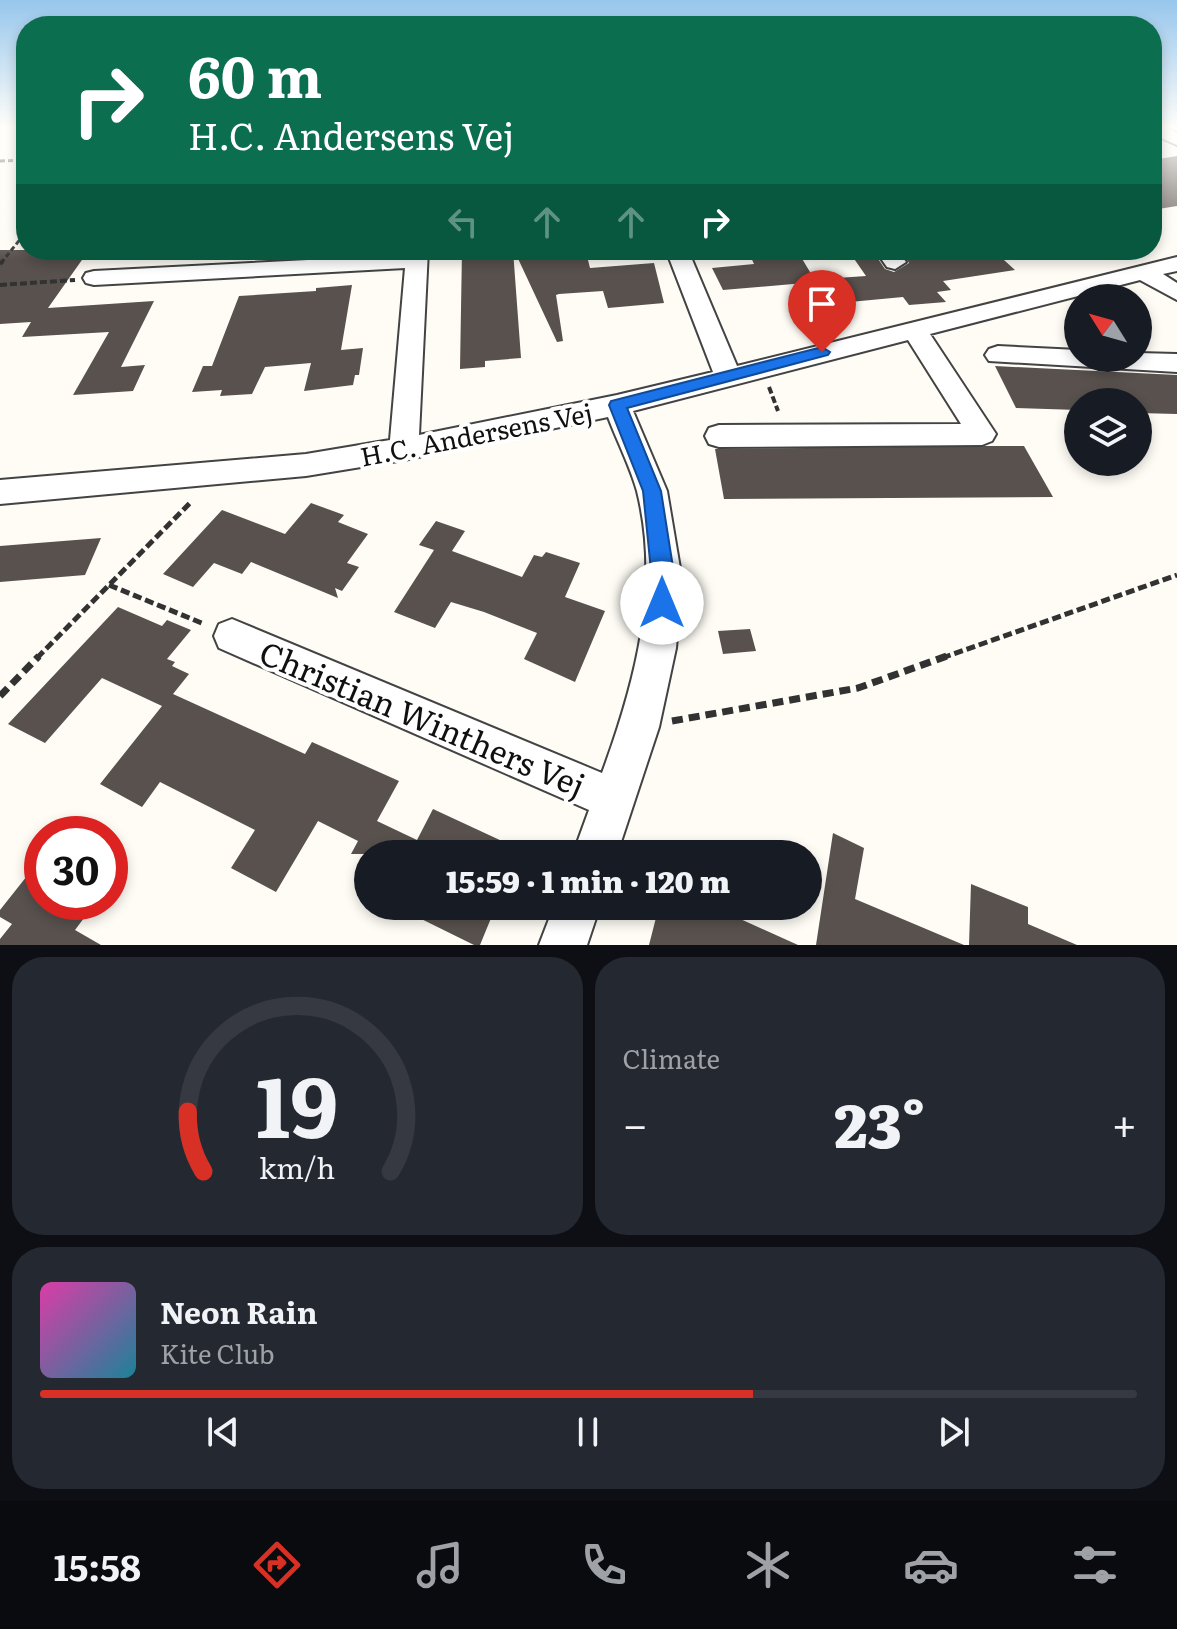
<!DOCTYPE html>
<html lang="en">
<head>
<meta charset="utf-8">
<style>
	:root { --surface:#171b24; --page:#242831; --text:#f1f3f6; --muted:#9ea1a6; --line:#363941; --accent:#d93025 }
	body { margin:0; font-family:Literata,serif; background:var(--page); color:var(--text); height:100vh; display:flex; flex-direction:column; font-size:30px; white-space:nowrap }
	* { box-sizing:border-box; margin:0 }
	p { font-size:26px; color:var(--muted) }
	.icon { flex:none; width:44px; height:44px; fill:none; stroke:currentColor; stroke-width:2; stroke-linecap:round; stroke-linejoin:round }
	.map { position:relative; height:945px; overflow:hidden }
	.panel { display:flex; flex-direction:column; gap:12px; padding:12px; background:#0d0f14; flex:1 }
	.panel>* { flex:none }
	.top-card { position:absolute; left:16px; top:16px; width:1146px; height:244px; border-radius:32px; box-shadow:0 4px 12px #0003; background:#0b6e4f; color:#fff; overflow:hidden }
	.needle { width:52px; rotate:307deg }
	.controls { position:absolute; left:1064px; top:284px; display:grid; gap:16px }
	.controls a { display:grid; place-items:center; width:88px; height:88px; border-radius:50%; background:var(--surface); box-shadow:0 4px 12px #0003; font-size:40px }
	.speed { position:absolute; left:24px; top:816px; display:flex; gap:16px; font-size:40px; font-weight:700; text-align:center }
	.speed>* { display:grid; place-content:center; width:104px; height:104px; border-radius:50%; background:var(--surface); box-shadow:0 4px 12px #0003; line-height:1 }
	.speed .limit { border:12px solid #d22; background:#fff; color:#111 }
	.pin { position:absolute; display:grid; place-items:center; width:68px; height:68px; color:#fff; margin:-82px -34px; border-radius:50% 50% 50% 0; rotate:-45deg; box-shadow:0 0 8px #0007 }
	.pin .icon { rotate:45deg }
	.me { position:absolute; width:88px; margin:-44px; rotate:0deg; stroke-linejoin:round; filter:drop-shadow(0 0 6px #0008) }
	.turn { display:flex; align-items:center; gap:28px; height:168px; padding:0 40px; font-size:36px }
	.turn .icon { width:104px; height:104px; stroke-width:2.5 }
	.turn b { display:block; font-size:56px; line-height:68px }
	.lanes { display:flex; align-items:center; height:76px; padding:0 40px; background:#0003; justify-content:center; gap:40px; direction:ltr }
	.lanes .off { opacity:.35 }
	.big { font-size:60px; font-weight:800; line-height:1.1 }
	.panel .card { flex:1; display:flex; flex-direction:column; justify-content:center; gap:12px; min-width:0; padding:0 28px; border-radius:32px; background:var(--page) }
	.panel .dial { align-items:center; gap:0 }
	.dial svg { height:208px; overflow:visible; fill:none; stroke:var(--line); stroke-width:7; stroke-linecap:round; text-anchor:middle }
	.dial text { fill:var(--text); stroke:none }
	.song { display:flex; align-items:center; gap:24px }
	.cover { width:96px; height:96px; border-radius:12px; background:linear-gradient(135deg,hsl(320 70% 55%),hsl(190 70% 35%)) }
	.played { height:8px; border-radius:4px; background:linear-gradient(90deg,var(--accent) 65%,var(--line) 65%) }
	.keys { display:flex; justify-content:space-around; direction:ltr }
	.heat { display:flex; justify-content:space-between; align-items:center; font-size:44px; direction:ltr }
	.panel .tiles { flex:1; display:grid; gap:12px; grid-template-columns:1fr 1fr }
	.card:last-child { grid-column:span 2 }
	.trip { position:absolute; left:354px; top:840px; width:468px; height:80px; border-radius:40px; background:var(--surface); box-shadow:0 4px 12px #0003; font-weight:800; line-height:80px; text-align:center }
	.tab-bar { display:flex; height:128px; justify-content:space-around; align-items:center; background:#090b0e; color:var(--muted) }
	.tab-bar .icon { width:56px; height:56px }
	.tab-bar .active { color:var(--accent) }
	.tab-bar b { font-size:36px; color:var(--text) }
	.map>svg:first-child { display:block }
</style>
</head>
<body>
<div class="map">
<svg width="1177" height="945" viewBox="0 0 1177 945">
	<rect width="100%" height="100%" fill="#fefcf5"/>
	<!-- building -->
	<path fill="#58514e" d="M 1177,156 L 1177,206 L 1152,210 L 1152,160 Z
		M 0,250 L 89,250 L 48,308 L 154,301 L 121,367 L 145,365 L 133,391 L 73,395 L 109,332 L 22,337 L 31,322 L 0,324 Z
		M 462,250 L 513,250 L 521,358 L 485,361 L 485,367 L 460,369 Z
		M 514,250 L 575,250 L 575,257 L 587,256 L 590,268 L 654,263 L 664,303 L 608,308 L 603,291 L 559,294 L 556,295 L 563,341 L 557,342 Z
		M 848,250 L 872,250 L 885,269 L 894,272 L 909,263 L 901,250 L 993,250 L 1015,270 L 943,281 L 951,290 L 937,292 L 946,302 L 909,305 L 903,297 L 839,303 L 823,279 L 866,276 Z
		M 798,252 L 816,282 L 723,290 L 712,268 L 754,264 L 749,253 Z
		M 352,285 L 341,350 L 363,348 L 359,375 L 355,375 L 353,385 L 304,391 L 311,363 L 265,367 L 252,394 L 220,396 L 222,390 L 192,392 L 203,366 L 212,366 L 239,296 L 316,291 L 316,288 Z
		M 995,366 L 1177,375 L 1177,414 L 1138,413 L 1138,402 L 1078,402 L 1078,410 L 1016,408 Z
		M 987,446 L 1024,446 L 1053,497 L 724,499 L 715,449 Z
		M 311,503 L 344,515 L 338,522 L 368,534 L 347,563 L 359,567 L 342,591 L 335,588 L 338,598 L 251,562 L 242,574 L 214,563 L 193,587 L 163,574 L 222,510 L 285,534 Z
		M 436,521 L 465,531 L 452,551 L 522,577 L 534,555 L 542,557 L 546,552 L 580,563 L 565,597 L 605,611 L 575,682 L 524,659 L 537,633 L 484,612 L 451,602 L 435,628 L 394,612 L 434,550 L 419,545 Z
		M 101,538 L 85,575 L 0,582 L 0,546 Z
		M 118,607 L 162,626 L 167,620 L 191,630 L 167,659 L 175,662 L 172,666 L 189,674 L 173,694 L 305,754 L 312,742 L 399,781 L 377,821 L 417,840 L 433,809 L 530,854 L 351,854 L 358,841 L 318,821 L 276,892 L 231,868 L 255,830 L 160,782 L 142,807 L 100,784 L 162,706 L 102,678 L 45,743 L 8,724 Z
		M 750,629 L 756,651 L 723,654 L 718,631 Z
		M 833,833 L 864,848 L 855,899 L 964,945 L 816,945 Z
		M 42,857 L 42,902 L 96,902 L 75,930 L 101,945 L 0,945 L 0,939 L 12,924 L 0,917 L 0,910 Z
		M 971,884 L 1028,907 L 1028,924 L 1077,945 L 969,945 Z
		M 395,906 L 496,906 L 480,945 L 474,945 Z
		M 659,906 L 726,906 L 725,912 L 798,945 L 649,945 Z"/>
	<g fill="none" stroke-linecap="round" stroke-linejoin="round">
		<!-- minor casing -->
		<g stroke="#434343" stroke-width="4">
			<path id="minor" d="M 1152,128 L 1166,128 L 1177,133 L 1177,145 L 1152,134 Z
				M 406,250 L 428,250 L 419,435 L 617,395 L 713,372 L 666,250 L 688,250 L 737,366 L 1177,257 L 1177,271 L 1163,274 L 1177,283 L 1177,300 L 1140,280 L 930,334 L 996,434 L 992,441 L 982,445 L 719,447 L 709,444 L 705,436 L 709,428 L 719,425 L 961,424 L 908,340 L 633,411 L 667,491 L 682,580 L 676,648 L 659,727 L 617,854 L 573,854 L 589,810 L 219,648 L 214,636 L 219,624 L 232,619 L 602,773 C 635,683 661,587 637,491 C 630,466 617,441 608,417 L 404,460 L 306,476 L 0,504 L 0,480 L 306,454 L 390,440 L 405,268 L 94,285 L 86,283 L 83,278 L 86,273 L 94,271 L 406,255 Z
				M 875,250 L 897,250 L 906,262 L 895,269 L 887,267 Z
				M 998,346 L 1078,350 L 1078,358 L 1138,358 L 1138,353 L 1177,354 L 1177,372 L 989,361 L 985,355 L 989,349 Z
				M 554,906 L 600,906 L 587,945 L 539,945 Z"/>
		</g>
		<!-- path-far3 -->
		<path stroke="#323232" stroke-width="3" stroke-dasharray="5 3" stroke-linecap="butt" d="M 0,161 L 26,160
			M 1,263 L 26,232"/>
		<!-- path-far2 -->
		<path stroke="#323232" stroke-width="4" stroke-dasharray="7 3" stroke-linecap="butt" d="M 0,264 L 3,261
			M 0,285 L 75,280
			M 769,387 L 778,411"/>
		<!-- path-far1 -->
		<path stroke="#323232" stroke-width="5" stroke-dasharray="9 4" stroke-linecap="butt" d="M 109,585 L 204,624
			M 37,658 L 192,501
			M 942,658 L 1177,575"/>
		<!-- path -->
		<path stroke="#323232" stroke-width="7" stroke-dasharray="11 6" stroke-linecap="butt" d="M 0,696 L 39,656
			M 672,721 L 858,688 L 947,656"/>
		<!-- minor -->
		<use href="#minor" fill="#fff" fill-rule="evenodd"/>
	</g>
	<!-- sky -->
	<linearGradient id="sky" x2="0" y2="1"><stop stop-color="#97c6ec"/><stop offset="0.49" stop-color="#fffefa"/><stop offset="1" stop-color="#fffefa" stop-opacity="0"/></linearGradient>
	<rect width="1177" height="260" fill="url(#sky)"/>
	<!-- route -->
	<path fill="#1a73e8" stroke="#114b97" stroke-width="2" d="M 822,347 L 830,352 L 828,355 L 627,408 L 661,491 L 675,580 L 670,610 L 662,613 L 655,610 L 643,491 L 609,405 L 611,401 Z"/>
	<g text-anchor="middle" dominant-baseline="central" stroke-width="8" stroke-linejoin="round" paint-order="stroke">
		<!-- street labels -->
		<g font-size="26" fill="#101010" stroke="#fff">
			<text transform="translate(476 433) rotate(-11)">H.C. Andersens Vej</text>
		</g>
		<!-- near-street labels -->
		<g font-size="32" fill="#101010" stroke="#fff">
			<text transform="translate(423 717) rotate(23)">Christian Winthers Vej</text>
		</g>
	</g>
</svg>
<div class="controls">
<a><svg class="needle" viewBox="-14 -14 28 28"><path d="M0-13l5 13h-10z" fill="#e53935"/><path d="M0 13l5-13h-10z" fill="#9ea1a6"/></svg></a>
<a><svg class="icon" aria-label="layers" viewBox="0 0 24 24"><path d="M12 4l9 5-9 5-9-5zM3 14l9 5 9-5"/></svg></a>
</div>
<div class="speed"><div class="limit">30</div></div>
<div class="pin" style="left:822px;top:352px;background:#d93025"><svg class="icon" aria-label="arrive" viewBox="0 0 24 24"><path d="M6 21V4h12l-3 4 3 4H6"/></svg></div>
<svg class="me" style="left:662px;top:603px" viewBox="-20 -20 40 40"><circle r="19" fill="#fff"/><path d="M0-13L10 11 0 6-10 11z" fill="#1a73e8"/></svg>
<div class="trip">15:59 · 1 min · 120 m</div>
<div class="top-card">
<div class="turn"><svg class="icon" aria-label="right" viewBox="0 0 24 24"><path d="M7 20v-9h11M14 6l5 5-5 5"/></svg><div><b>60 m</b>H.C. Andersens Vej</div></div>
<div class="lanes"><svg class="icon off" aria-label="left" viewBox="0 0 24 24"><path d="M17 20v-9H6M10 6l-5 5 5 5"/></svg><svg class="icon off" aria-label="ahead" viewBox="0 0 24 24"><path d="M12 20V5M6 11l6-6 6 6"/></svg><svg class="icon off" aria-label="ahead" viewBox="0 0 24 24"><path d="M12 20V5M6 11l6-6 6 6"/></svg><svg class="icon" aria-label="right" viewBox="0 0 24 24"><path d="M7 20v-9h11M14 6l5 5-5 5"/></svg></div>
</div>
</div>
<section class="panel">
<div class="tiles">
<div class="card dial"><svg viewBox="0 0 100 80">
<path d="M14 69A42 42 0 1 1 86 69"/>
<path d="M14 69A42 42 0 0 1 8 46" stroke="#d93025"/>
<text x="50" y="56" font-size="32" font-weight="700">19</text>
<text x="50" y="72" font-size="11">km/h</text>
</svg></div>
<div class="card"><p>Climate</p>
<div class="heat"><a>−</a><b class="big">23°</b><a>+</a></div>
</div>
<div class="card">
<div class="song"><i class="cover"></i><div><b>Neon Rain</b><p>Kite Club</p></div></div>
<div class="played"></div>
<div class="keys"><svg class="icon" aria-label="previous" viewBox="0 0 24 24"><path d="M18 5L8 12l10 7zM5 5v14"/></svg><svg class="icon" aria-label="pause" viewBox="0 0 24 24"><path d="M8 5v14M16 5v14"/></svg><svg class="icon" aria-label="next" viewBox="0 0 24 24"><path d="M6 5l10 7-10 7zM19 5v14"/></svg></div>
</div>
</div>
</section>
<nav class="tab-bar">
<b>15:58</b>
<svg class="icon active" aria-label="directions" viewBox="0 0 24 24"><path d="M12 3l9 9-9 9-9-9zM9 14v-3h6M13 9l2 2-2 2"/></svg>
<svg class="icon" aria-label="music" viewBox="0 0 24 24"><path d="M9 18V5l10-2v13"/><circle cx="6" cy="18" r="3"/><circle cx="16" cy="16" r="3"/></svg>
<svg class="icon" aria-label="phone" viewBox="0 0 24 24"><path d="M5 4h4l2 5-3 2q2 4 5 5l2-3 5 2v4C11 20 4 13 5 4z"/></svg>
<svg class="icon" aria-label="climate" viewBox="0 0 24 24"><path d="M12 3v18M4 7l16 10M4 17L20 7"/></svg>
<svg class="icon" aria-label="car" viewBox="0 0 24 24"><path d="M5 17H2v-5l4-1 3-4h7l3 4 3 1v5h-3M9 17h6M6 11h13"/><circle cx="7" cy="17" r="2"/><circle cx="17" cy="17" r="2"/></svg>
<svg class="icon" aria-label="filters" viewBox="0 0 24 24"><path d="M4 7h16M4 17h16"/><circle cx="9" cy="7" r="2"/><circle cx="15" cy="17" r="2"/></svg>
</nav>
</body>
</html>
